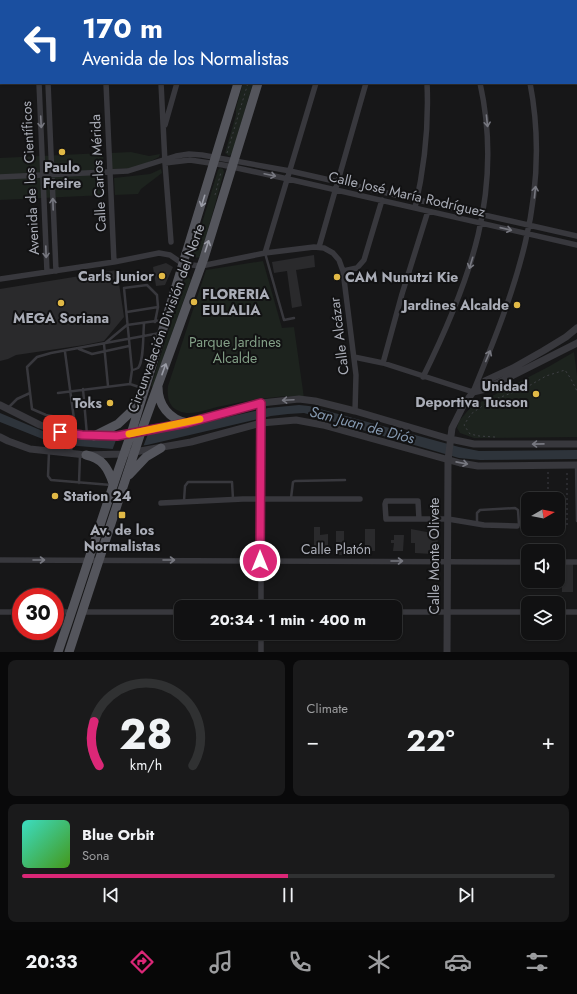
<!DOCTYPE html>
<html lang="en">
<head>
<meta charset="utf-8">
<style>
	:root { --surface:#111112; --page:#1a1a1b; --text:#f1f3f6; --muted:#9c9d9f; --line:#303132; --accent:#db2777 }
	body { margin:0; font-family:Jost,sans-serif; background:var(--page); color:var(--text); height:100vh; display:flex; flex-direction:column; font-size:15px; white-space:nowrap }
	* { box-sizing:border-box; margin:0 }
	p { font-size:13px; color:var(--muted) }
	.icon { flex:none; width:22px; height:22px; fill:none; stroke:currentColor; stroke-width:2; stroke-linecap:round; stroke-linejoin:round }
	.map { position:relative; height:652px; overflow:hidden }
	.panel { display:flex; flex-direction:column; gap:8px; padding:8px; background:#09090a; flex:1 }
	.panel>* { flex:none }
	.top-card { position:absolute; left:0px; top:0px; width:577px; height:84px; box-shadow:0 1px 3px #0004,0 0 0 1px var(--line); background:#1a4fa0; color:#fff; overflow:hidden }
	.needle { width:26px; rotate:81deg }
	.fabs { position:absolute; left:521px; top:492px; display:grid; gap:8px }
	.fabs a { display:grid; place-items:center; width:44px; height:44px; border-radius:8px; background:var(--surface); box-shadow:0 1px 3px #0004,0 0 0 1px var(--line); font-size:20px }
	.speed { position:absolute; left:12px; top:588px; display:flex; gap:8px; font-size:20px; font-weight:700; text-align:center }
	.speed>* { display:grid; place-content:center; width:52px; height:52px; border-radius:50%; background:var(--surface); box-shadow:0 1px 3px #0004,0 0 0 1px var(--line); line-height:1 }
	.speed .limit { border:6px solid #d22; background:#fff; color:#111 }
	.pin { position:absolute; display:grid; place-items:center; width:34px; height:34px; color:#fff; margin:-17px; border-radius:8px; box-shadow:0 2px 6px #0006 }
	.me { position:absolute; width:44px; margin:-22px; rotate:0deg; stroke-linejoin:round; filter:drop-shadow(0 0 3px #0008) }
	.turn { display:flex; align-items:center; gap:14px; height:84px; padding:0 16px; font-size:18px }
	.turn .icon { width:52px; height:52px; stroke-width:2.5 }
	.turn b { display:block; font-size:28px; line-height:34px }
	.big { font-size:30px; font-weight:700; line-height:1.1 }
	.panel .tile { flex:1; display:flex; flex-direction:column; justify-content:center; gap:6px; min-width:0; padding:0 14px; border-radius:8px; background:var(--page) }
	.panel .dial { align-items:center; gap:0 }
	.dial svg { height:104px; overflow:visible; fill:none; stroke:var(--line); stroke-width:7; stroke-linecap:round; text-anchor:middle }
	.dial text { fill:var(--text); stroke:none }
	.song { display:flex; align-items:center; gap:12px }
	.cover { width:48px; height:48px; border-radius:6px; background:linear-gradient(135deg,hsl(170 70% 55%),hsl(100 70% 35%)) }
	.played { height:4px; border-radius:2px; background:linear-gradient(90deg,var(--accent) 50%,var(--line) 50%) }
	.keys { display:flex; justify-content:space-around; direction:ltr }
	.heat { display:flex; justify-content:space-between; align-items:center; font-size:22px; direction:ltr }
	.panel .tiles { flex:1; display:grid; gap:8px; grid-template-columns:1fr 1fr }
	.tile:last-child { grid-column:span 2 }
	.trip { position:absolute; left:174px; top:600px; width:228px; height:40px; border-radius:8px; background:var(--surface); box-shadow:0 1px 3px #0004,0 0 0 1px var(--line); font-weight:700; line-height:40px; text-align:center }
	.tabs { display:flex; height:64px; justify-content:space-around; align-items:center; background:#070707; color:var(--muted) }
	.tabs .icon { width:28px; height:28px }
	.tabs .selected { color:var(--accent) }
	.tabs b { font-size:18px; color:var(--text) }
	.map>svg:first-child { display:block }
</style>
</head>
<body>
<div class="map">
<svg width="577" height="652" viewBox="0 0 577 652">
	<rect width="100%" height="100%" fill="#171718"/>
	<!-- green -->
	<path fill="#1d231e" d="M 243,83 L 253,83 L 232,154 L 229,156 L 225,153 L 236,115 L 236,108 Z
		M 131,152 L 149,156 L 160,154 L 159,157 L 137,168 L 112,169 L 111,153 Z
		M 103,153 L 105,195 L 0,200 L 0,158 Z
		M 220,168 L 223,169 L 224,172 L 201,255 L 200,257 L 196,258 L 193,256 L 193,253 L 218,170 Z
		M 161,169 L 162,173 L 141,189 L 138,194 L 115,195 L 114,178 L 150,174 Z
		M 263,261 L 282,328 L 294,327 L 304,398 C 295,397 285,395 277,397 C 258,399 240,402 222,406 C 209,408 192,417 179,411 C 168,407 167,396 168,386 L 206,270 Z
		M 189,277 L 191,280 L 153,387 L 151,386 L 185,278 Z
		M 574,352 L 577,376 L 577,437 L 474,438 L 460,433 L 457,428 L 459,421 L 471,407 L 548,367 Z
		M 521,500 L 528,500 L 528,525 L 520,525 Z"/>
	<!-- water -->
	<path fill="#2e343b" d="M 299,405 L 309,406 L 459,447 L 479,451 L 577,450 L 577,459 L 480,460 L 459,458 L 304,413 L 288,414 L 271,416 L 147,445 L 113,449 L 55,444 L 0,422 L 0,413 L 57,437 L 113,441 L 148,435 L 268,408 Z"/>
	<!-- pier -->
	<path fill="#171718" d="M 148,434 L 143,447 L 112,451 L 116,440 Z"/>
	<!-- building -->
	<path fill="#2a2a2c" d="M 314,255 L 315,267 L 296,270 L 302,306 L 292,308 L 287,271 L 274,273 L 272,262 Z
		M 166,263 L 173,267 L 165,285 L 156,286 L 153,267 Z
		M 117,270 L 124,317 L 104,341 L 84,345 L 16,355 L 8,359 L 0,361 L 0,289 Z
		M 314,527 L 320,527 L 320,535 L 328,534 L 328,553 L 314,553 Z
		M 365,529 L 375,529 L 375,551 L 365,551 Z
		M 411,529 L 437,534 L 438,545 L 440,545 L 440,554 L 439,554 L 439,556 L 431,556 L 432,554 L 415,553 L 415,543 L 411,543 Z
		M 336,531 L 344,531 L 344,555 L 336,555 Z
		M 394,535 L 404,535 L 403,551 L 393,551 L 394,543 L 391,543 L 391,540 L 394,540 Z
		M 562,564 L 573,564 L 573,592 L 562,592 Z"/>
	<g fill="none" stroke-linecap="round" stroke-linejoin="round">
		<!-- path -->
		<path stroke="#3e3f44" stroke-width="1" stroke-dasharray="2 3" stroke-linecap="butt" d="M 272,1 L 272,0
			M 227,153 L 248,83
			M 215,195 L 221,172
			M 495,437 L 479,436 L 470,434 L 464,425 L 471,414 L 488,402 L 527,387 L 546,376 L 565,370 L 571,379 L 577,391
			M 548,499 L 548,472
			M 567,525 L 567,472"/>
		<!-- service -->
		<path stroke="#38383d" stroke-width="2.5" d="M 265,253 L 284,320 L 294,318
			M 127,312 L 158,307
			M 104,344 L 127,325 L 163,320
			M 104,344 L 108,386
			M 79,349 L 92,354 L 129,346
			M 65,352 L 76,434
			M 132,370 C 134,370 136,369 138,368 C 144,362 143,333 144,324
			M 130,384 L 132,370 L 124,288 L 147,285 L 157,295 L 158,307 L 155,322
			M 83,389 L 87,435
			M 58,393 L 130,384 L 142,388
			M 8,408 L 17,399 L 30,393
			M 74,420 L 46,415 L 32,409 L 27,367 L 37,357 L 51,353 L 160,333
			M 49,452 L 48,476 L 51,480 L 111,485
			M 576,465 L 577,521
			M 79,483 L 80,455
			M 291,498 L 293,482 L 295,481 L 345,480
			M 184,501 L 185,486 L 188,482 L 232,482 L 233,499
			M 477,523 L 477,513 L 480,510 L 515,508 L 518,510 L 519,525 L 517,526"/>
		<!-- minor -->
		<path stroke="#38383d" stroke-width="5.5" d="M 45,0 L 45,1
			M 102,0 L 102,1
			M 158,0 L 158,1
			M 338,0 L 341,1
			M 463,0 L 463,1
			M 512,0 L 512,1
			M 561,0 L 561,1
			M 203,1 L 203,0
			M 391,1 L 391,0
			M 576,66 L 577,69
			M 576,79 L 577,79
			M 39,83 L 47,272
			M 48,83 L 56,271
			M 106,83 L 114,262
			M 161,83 L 165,163 L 171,242
			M 165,125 L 177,83
			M 165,163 L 190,160 L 223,165 L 288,179 L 577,245
			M 0,177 L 128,171 L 176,156 L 189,154 L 202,155 L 290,171 L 577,236
			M 415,208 C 425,165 429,126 427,83
			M 319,247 L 366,83
			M 265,253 L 316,83
			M 343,271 L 357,268 L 364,260 L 382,200
			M 0,279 L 114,262 L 159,253 L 170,255 L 183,264 L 201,266 L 265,253 L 314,247 L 324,248 L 333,253 L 339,260 L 343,271 L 356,375 L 355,411
			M 354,357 L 383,363 L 473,392 C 515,290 552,196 530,83
			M 383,363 L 402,294 L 428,211
			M 423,377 C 470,282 504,191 480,83
			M 161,503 L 243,499 L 360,499
			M 419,519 L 418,501 L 386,501 L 385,504 L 386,519 L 448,519 L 484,525 L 517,526
			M 0,560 L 528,562
			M 558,562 L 577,562
			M 261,607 L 261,403
			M 0,612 L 21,612
			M 55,612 L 72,612
			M 82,612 L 181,612
			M 395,612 L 528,612
			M 558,612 L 577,612
			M 261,633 L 261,652"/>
		<!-- tertiary -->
		<path stroke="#38383d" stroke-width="7" d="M 33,0 L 38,1
			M 473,392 L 486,389 L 577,343
			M 0,405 L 40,425 L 60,432 L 82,435 L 117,436 L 187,423 L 261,403 L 299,399 L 315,401 L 355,411 L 450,439 L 474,444 L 577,444
			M 0,437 L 8,441 L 30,449 L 49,451 L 86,455 L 123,454 L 191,442 L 261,423 L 296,420 L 323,425 L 460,463 L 478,466 L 577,465
			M 68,453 C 70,447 72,439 68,433
			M 447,652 L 448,460 L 452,428 L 463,406 L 473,392 L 485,381 L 513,368 L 543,351 L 566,337 L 577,328"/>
		<!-- primary -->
		<path stroke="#54555c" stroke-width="9" d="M 262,1 L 262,0
			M 283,1 L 283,0
			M 158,387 C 158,405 169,419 187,423
			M 94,436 L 118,424 L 137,406
			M 86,455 C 102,458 108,468 113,483
			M 129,475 L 146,457 L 161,448
			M 58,652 C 83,580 105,506 131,434 L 238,83
			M 69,652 L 141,432 L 204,258 L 258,83"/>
	</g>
	<!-- one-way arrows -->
	<defs><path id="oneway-shaft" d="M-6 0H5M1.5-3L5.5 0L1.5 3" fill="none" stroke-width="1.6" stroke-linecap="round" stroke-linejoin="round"/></defs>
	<g stroke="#777880">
		<use href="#oneway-shaft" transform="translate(487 121) rotate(84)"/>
		<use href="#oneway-shaft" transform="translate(41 122) rotate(87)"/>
		<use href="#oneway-shaft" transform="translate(270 175) rotate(12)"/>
		<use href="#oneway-shaft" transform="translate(535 192) rotate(-84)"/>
		<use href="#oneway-shaft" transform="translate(53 204) rotate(-92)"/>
		<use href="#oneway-shaft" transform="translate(506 229) rotate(13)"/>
		<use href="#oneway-shaft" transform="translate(46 252) rotate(88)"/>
		<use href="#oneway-shaft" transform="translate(471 263) rotate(107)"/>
		<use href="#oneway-shaft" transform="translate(488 356) rotate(-67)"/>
		<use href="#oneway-shaft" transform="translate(288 400) rotate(177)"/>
		<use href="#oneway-shaft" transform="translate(538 444) rotate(179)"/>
		<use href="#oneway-shaft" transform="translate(462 463) rotate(11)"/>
		<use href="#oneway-shaft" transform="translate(39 560)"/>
		<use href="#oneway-shaft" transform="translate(169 560)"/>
		<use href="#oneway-shaft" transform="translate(397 561)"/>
	</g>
	<g stroke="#999ba5">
		<use href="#oneway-shaft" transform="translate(203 201) rotate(107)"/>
		<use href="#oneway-shaft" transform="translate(207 246) rotate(-72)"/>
		<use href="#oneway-shaft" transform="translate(164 369) rotate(-70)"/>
	</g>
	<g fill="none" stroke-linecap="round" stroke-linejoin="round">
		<!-- route casing -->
		<g stroke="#8e194d" stroke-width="10">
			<path id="route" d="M 60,432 L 82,435 L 117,436 L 187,423 L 261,403 L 260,561"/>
		</g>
		<!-- route -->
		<use href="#route" stroke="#db2777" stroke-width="7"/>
		<!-- slow -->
		<path stroke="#f59e0b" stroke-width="7" d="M 129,434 L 200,419"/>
	</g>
	<!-- markers -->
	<g fill="#e1b946" stroke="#121213" stroke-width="1.5">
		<circle cx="62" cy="152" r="4"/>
		<circle cx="162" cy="276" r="4"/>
		<circle cx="337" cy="277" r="4"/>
		<circle cx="194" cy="302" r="4"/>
		<circle cx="61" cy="303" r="4"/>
		<circle cx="517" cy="305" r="4"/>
		<circle cx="536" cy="394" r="4"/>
		<circle cx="110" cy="403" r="4"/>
		<circle cx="55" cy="496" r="4"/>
		<rect x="118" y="511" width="8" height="8" rx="2"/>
	</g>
	<g text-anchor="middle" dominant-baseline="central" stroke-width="4" stroke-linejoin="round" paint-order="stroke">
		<!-- poi labels -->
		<g font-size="14" font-weight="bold" fill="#aaadb7" stroke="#121213" text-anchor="end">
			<text x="62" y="167" text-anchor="middle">Paulo<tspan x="62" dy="16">Freire</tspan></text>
			<text x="154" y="276">Carls Junior</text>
			<text x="345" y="277" text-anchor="start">CAM Nunutzi Kie</text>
			<text x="202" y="294" text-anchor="start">FLORERIA<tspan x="202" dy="16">EULALIA</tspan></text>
			<text x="509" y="305">Jardines Alcalde</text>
			<text x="61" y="318" text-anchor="middle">MEGA Soriana</text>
			<text x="528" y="386">Unidad<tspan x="528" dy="16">Deportiva Tucson</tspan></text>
			<text x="102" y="403">Toks</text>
			<text x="63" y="496" text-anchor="start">Station 24</text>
			<text x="122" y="530" text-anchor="middle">Av. de los<tspan x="122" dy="16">Normalistas</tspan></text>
		</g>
		<!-- street labels -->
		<g font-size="14" fill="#aaadb7" stroke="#121213">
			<text transform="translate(98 173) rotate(-93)">Calle Carlos Mérida</text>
			<text transform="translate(30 178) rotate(-93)">Avenida de los Científicos</text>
			<text transform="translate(407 194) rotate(13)">Calle José María Rodríguez</text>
			<text transform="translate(166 318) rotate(-70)">Circunvalación División del Norte</text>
			<text transform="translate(339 336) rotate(-97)">Calle Alcázar</text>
			<text x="336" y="549">Calle Platón</text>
			<text transform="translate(434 556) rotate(-90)">Calle Monte Olivete</text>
		</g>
		<!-- park labels -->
		<g font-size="14" fill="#83a087" stroke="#121213">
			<text x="235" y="342">Parque Jardines<tspan x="235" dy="16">Alcalde</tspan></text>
		</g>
		<!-- water labels -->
		<g font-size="15" font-style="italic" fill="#8498af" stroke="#121213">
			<text transform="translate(362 425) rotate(15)">San Juan de Diós</text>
		</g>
	</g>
</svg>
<div class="fabs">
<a><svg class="needle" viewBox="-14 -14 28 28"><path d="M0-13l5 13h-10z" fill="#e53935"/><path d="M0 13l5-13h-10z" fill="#9c9d9f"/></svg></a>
<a><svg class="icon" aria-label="sound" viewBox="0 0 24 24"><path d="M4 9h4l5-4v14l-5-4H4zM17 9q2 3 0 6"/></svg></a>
<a><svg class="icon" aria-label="layers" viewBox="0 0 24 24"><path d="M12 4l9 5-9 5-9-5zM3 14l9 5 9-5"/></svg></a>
</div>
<div class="speed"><div class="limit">30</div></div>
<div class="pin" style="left:60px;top:432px;background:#d93025"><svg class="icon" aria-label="arrive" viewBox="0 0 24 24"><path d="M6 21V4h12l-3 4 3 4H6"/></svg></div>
<svg class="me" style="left:260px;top:561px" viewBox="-20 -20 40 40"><circle r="17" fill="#db2777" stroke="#fff" stroke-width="3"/><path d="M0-11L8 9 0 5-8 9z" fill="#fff"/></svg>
<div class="trip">20:34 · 1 min · 400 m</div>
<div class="top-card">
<div class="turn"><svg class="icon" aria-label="left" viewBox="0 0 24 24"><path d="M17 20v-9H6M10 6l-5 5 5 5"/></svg><div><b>170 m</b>Avenida de los Normalistas</div></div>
</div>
</div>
<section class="panel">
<div class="tiles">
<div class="tile dial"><svg viewBox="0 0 100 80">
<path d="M14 69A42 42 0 1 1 86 69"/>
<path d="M14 69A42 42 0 0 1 10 35" stroke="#db2777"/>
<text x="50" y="56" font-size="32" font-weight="700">28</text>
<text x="50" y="72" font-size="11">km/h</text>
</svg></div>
<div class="tile"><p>Climate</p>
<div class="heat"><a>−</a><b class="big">22°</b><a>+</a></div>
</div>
<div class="tile">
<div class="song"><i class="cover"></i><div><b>Blue Orbit</b><p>Sona</p></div></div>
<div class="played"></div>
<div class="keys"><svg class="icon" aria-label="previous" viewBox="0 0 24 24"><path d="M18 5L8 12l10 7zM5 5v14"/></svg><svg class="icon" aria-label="pause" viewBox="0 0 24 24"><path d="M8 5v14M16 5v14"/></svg><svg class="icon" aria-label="next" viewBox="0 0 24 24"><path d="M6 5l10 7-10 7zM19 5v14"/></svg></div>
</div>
</div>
</section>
<nav class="tabs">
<b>20:33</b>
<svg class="icon selected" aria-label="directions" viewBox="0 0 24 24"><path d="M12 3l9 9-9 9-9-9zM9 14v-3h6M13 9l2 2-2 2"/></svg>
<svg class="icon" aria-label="music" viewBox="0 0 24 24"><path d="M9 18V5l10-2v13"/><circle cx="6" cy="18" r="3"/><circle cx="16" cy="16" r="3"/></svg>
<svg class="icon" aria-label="phone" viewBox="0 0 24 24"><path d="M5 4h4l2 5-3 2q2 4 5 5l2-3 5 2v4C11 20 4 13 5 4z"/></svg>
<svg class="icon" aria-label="climate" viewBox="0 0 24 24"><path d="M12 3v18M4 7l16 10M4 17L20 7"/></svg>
<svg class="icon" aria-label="car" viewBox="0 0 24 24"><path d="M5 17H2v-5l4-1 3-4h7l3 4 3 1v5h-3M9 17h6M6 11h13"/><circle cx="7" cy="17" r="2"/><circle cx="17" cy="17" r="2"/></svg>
<svg class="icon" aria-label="filters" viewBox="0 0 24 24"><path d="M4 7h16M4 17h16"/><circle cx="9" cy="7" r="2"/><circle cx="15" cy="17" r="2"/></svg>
</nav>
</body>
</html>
